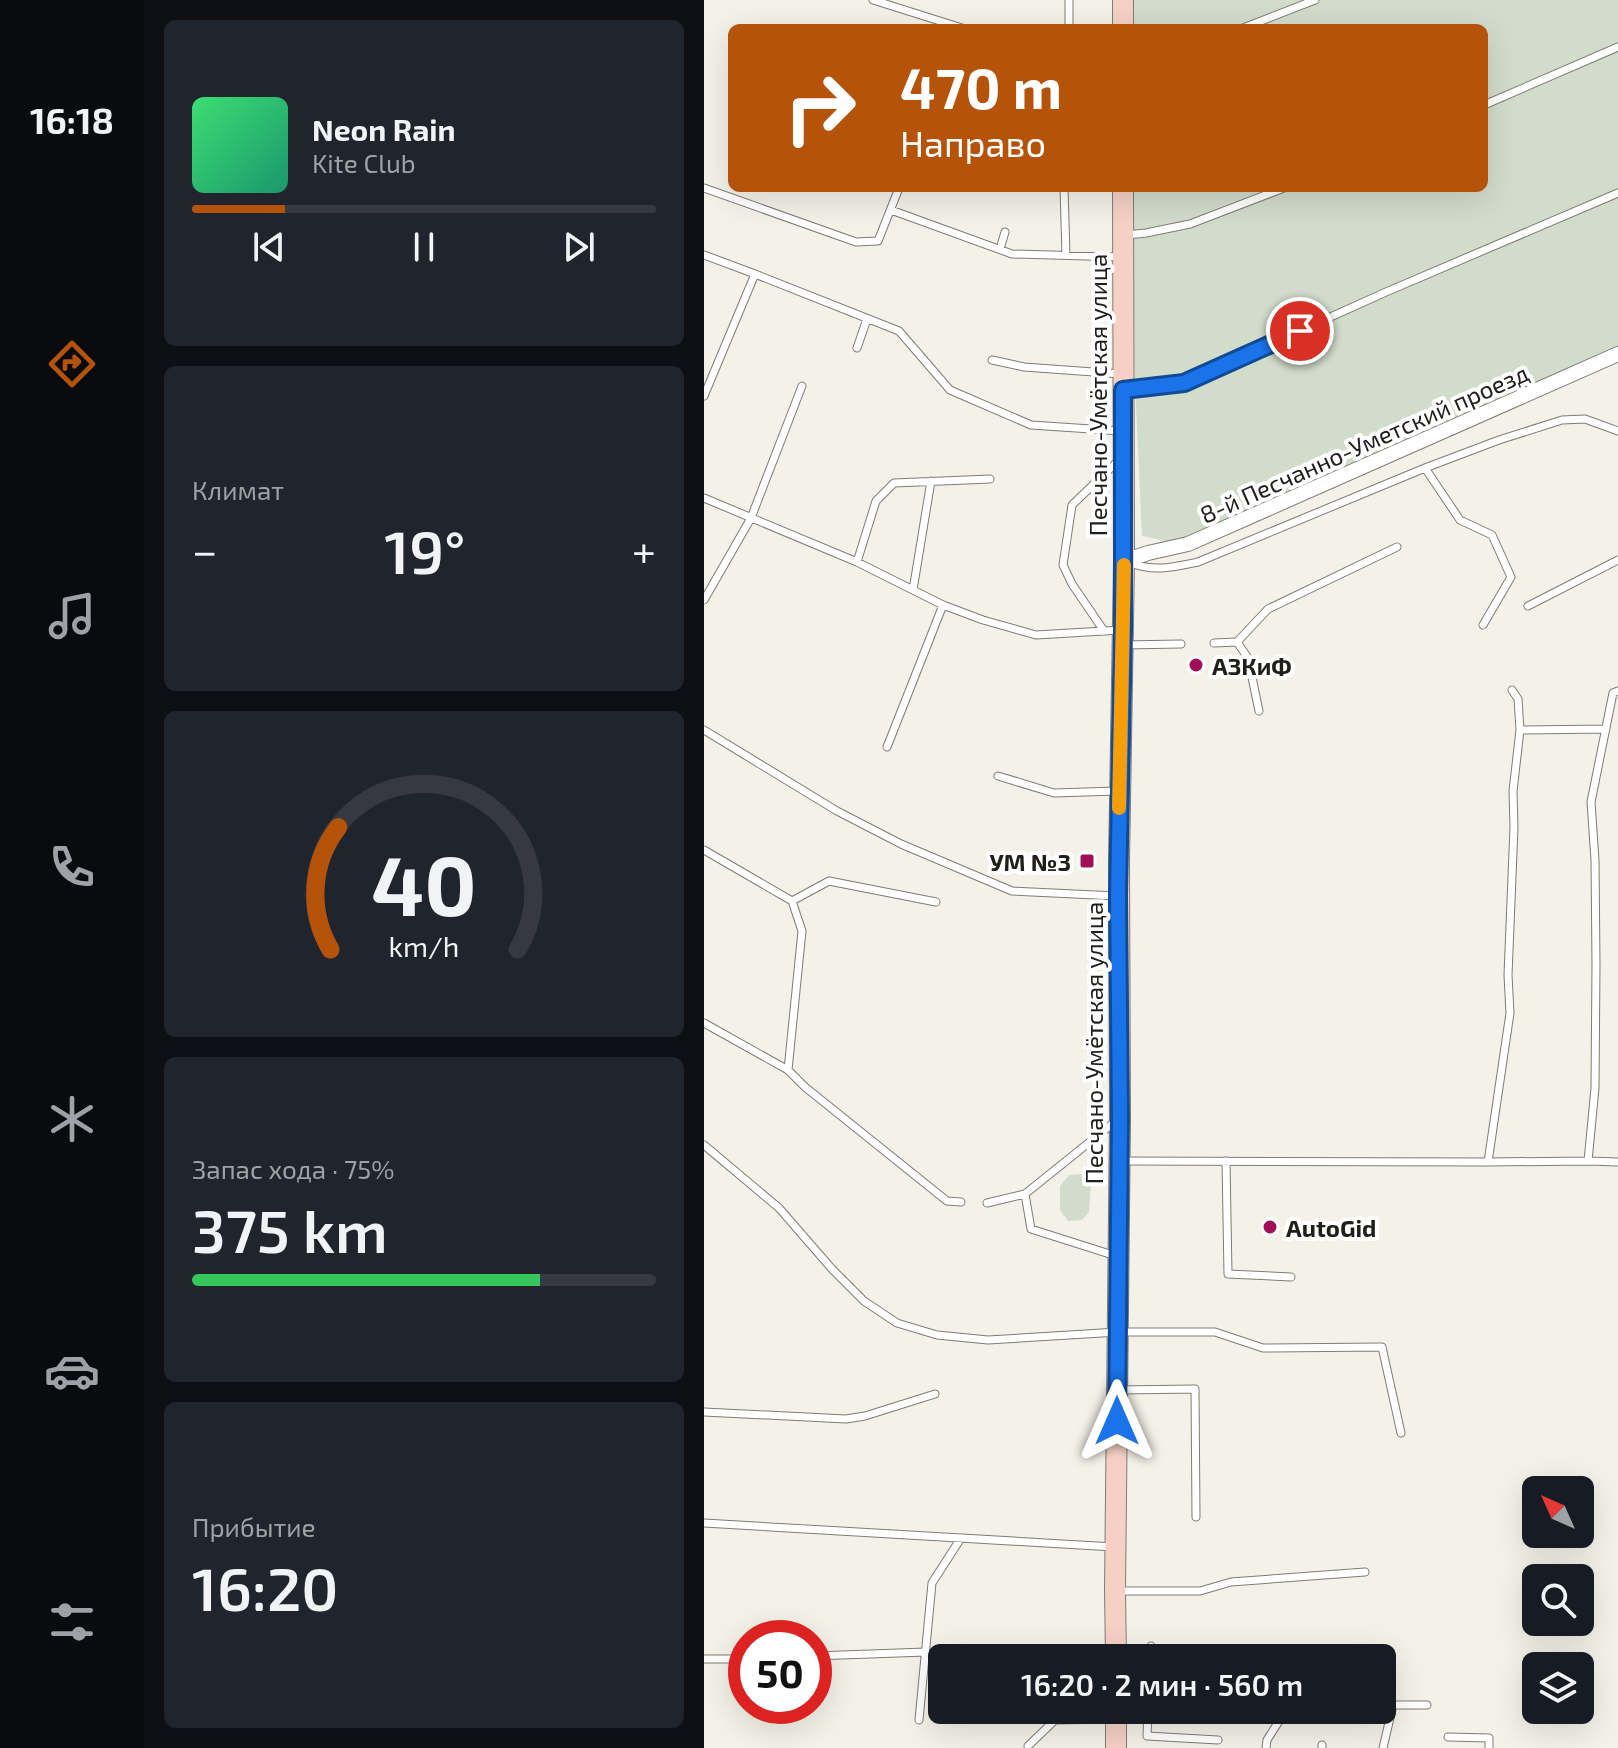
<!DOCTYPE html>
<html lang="ru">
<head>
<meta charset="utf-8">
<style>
	:root { --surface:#171b24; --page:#20242c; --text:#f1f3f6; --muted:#9ea1a6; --line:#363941; --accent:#b45309 }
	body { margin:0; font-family:"Exo 2",sans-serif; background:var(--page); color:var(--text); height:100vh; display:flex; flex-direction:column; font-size:30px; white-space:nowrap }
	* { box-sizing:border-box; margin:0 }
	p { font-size:26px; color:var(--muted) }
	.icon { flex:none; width:44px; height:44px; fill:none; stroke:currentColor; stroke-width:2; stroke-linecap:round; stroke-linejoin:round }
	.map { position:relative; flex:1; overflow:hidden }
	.side { display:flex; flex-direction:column; gap:20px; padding:20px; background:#0d0f14; width:560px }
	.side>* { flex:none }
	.top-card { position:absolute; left:24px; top:24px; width:760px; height:168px; border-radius:12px; box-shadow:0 8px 32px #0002; background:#b45309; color:#fff; overflow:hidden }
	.needle { width:52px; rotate:315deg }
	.buttons { position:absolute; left:818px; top:1476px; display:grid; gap:16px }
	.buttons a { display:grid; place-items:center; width:72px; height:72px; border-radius:12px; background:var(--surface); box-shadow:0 8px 32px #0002; font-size:40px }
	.speed { position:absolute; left:24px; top:1620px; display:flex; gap:16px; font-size:40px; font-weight:700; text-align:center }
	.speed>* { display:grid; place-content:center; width:104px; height:104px; border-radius:50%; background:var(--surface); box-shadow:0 8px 32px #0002; line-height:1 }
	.speed .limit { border:12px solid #d22; background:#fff; color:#111 }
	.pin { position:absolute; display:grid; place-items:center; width:68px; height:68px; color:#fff; margin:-34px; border:4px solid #fff; border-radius:50%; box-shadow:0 2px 8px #0007 }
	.me { position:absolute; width:88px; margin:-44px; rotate:0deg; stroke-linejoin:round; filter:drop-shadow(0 0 6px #0008) }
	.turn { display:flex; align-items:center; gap:28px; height:168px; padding:0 40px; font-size:36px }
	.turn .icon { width:104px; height:104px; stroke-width:2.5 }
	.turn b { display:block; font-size:56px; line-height:68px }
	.big { font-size:60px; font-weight:600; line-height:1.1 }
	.side .widget { flex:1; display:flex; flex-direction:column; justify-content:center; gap:12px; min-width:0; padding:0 28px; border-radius:12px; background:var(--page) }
	.side .dial { align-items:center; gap:0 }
	.dial svg { height:208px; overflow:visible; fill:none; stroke:var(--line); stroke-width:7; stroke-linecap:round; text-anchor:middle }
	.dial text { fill:var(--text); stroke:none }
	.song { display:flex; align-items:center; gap:24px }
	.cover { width:96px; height:96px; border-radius:12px; background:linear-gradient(135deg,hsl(140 70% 55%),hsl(160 70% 35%)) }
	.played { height:8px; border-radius:4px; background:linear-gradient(90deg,var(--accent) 20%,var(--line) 20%) }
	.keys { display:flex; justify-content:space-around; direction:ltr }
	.heat { display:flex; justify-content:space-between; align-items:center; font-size:44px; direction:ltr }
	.charge { height:12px; border-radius:6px; background:linear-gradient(90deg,#34c759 75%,var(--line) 0) }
	.trip { position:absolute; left:224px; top:1644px; width:468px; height:80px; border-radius:12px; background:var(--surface); box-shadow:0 8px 32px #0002; font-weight:600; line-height:80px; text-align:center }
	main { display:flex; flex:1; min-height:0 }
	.menu { display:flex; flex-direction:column; width:144px; justify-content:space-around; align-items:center; background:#090b0e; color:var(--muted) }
	.menu .icon { width:56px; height:56px }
	.menu .selected { color:var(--accent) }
	.menu b { font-size:36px; color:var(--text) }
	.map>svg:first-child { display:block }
</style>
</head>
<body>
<main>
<nav class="menu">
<b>16:18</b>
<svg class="icon selected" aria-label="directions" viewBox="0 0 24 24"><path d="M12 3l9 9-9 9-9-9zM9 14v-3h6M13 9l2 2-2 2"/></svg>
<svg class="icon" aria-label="music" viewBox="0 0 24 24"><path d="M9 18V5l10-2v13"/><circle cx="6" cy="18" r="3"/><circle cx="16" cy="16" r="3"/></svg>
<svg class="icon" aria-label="phone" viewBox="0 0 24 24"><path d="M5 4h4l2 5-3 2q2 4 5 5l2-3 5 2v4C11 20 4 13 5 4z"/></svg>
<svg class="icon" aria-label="climate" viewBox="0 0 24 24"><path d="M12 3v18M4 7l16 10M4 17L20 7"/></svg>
<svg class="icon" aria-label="car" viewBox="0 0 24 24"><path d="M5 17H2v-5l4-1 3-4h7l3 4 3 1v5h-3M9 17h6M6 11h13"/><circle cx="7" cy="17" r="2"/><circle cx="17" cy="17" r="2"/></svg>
<svg class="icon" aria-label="filters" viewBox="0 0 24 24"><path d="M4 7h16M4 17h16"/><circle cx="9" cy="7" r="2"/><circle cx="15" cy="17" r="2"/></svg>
</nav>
<section class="side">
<div class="widget">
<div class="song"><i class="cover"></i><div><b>Neon Rain</b><p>Kite Club</p></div></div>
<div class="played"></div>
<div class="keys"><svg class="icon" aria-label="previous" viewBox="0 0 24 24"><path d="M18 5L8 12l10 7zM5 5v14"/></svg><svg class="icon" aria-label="pause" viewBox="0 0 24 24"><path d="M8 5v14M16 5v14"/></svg><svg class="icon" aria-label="next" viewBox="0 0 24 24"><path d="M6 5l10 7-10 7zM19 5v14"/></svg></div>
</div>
<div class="widget"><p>Климат</p>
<div class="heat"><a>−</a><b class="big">19°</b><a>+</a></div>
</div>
<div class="widget dial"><svg viewBox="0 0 100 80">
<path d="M14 69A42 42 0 1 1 86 69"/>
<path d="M14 69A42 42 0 0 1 17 22" stroke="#b45309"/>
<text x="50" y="56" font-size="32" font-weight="700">40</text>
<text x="50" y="72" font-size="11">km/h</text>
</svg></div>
<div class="widget"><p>Запас хода · 75%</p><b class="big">375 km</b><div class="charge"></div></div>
<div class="widget"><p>Прибытие</p><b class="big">16:20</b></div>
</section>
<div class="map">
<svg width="914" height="1748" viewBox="0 0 914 1748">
	<rect width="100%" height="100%" fill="#f4f1e8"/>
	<!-- green -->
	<path fill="#d1dccb" d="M 428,0 L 914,0 L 914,362 L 723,443 L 490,547 L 438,536 L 427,296 L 427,188 L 780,188 L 780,28 L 428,28 Z
		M 380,1174 L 387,1182 L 385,1212 L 378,1220 L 364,1221 L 356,1210 L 356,1186 L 365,1175 Z"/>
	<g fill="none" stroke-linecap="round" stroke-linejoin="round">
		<!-- service casing -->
		<g stroke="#7f7c74" stroke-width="9">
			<path id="service" d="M 169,0 L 258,28
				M 365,28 L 365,0
				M 539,28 L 611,0
				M 780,105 L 914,47
				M 0,188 L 152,242 L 174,241 L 195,188
				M 360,188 L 362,255
				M 187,210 L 308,254 L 417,257
				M 422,235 L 442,233 L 486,224 L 580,188
				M 296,249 L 301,232
				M 0,255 L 51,274 L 0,396
				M 51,274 L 195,331 L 246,390 L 327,425 L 417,431
				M 153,348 L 163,319
				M 288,360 L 320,367 L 417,374
				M 421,390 L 480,383 L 682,292 L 914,193
				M 721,468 L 756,520 L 788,535 L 807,577 L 779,625
				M 0,498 L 153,562 L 239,605 L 279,620 L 332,635 L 417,630
				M 153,562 L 172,501 L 190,483 L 286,479
				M 423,562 C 450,572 466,568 494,562 L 721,468 L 795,440 L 858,420 L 881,419 L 914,431
				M 209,590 L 227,481
				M 0,600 L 47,518 L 98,386
				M 824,606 L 914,560
				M 400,631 L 368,584 L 359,565 L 368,505 L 414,461
				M 533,642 L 544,658 L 555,711
				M 510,643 L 533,642 L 564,609 L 693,547
				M 419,645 L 477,644
				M 808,690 L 814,699 L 816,730 L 902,729
				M 914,691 L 909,693 L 887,802 L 891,860 L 892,965 L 891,1088 L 884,1161 L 914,1162
				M 0,730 L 133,811 L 197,844 L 308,891 L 413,896
				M 816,730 L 809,791 L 810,827 L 804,975 L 806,1013 L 784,1162 L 884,1161
				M 183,747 L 239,605
				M 294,776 L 350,793 L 413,791
				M 0,850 L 88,901 L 98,931 L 84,1070 L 101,1087 L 243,1201 L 257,1202
				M 88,901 L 125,881 L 232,902
				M 0,1023 L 84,1070
				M 0,1145 L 75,1208 L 128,1269 L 160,1301 L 193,1323 L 233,1335 L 284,1340 L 414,1332 L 511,1332 L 559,1348 L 678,1347 L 697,1433
				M 418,1161 L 784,1162
				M 522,1161 L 524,1274 L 587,1277
				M 283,1203 L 321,1194
				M 412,1256 L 327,1229 L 321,1194 L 413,1120
				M 414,1390 L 491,1389 L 492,1517
				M 0,1412 L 142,1419 L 161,1416 L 231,1394
				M 0,1523 L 410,1547
				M 412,1591 L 496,1591 L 527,1582 L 661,1572
				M 110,1656 L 222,1652
				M 447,1658 L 447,1646
				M 0,1659 L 42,1659
				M 678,1704 L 689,1705 L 679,1748
				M 689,1705 L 723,1705
				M 444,1710 L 443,1736 L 514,1740
				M 215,1720 L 228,1583 L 257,1538
				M 744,1737 L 785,1738 L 785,1748
				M 324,1746 L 351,1720 L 412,1719
				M 562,1748 L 563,1740 L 582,1710
				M 618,1748 L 618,1745"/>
		</g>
		<!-- minor casing -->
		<g stroke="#7f7c74" stroke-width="16">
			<path id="minor" d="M 420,561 L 444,553 L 484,544 L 914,354"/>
		</g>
		<!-- secondary casing -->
		<g stroke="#7f7c74" stroke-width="22">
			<path id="secondary" d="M 419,0 L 419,28
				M 412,1658 L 411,1591 L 416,1118 L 415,862 L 420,561 L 419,188
				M 412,1710 L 412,1748"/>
		</g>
		<!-- service -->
		<use href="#service" stroke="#fff" stroke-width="7"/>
		<!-- minor -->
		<use href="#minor" stroke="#fff" stroke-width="14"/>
		<!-- secondary -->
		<use href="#secondary" stroke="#f5d0c5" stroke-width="20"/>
	</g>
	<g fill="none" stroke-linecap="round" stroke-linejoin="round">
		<!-- route casing -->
		<g stroke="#114b97" stroke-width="20">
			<path id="route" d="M 413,1421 L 416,1118 L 414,896 L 419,630 L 419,390 L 480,383 L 596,331"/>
		</g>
		<!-- route -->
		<use href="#route" stroke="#1a73e8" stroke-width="14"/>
		<!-- slow -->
		<path stroke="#f59e0b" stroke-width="14" d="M 415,808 L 420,565"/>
	</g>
	<!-- markers -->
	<g fill="#9f0e57" stroke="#fff" stroke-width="3">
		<circle cx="492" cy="665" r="8"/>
		<rect x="375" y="853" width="16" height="16" rx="4"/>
		<circle cx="566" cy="1227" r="8"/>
	</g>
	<g text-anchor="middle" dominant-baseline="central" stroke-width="8" stroke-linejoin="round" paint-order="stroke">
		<!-- street labels -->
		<g font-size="24" fill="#1f1e1b" stroke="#fff">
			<text transform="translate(393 395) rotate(-90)">Песчано-Умётская улица</text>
			<text transform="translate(660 443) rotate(-24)">8-й Песчанно-Уметский проезд</text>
			<text transform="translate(389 1043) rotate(-90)">Песчано-Умётская улица</text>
		</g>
		<!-- poi labels -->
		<g font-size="24" font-weight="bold" fill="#1f1e1b" stroke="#fff" text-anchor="start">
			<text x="508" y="665">АЗКиФ</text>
			<text x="367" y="861" text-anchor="end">УМ №3</text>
			<text x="582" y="1227">AutoGid</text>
		</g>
	</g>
</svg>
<div class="buttons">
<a><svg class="needle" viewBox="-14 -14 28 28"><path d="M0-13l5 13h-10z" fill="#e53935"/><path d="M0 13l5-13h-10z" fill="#9ea1a6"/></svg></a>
<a><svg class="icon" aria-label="search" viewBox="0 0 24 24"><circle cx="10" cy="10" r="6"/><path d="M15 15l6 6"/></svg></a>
<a><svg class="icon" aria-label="layers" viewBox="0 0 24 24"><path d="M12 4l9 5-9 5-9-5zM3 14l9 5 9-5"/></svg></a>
</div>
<div class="speed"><div class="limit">50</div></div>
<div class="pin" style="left:596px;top:331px;background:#d93025"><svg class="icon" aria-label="arrive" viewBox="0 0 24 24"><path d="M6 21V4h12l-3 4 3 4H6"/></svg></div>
<svg class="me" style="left:413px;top:1421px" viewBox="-20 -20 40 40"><path d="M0-17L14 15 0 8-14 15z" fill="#1a73e8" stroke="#fff" stroke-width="4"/></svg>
<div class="trip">16:20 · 2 мин · 560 m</div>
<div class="top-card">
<div class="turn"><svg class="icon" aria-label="right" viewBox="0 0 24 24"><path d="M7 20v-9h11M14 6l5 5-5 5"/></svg><div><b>470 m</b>Направо</div></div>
</div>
</div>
</main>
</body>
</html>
